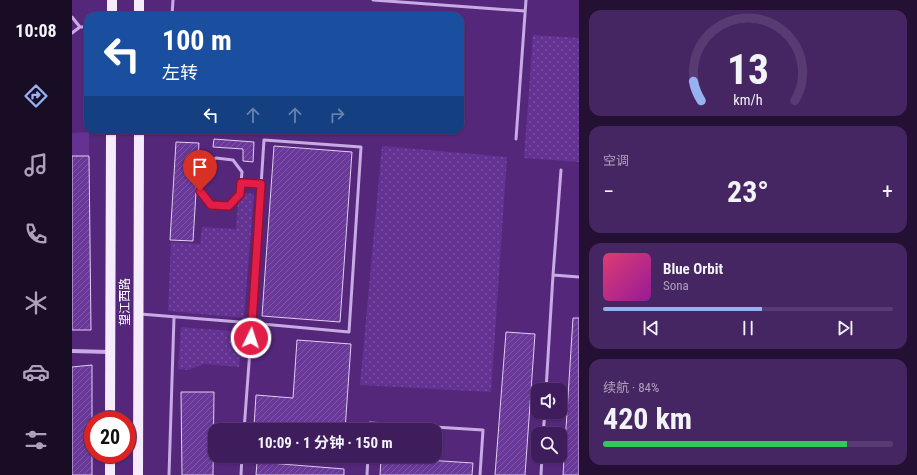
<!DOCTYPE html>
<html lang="zh">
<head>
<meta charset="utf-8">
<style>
	:root { --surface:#3f1d5c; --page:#462662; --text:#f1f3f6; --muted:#ada2bb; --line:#583b72; --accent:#95b2f1 }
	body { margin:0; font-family:"Roboto Condensed","Noto Sans SC",sans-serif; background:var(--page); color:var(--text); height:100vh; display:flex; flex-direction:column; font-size:15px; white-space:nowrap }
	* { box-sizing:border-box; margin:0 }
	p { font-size:13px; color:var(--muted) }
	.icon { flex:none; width:22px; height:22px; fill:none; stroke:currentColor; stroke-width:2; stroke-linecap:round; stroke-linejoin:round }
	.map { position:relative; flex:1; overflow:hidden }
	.panel { display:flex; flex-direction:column; gap:10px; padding:10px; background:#231033; width:338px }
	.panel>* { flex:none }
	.hud { position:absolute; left:12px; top:12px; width:380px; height:122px; border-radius:12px; box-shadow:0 1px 3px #0004,0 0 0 1px var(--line); background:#1a4fa0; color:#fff; overflow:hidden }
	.buttons { position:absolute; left:459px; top:383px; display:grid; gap:8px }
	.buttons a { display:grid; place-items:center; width:36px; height:36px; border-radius:8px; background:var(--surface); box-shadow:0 1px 3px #0004,0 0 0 1px var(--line); font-size:20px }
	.speed { position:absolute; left:12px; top:411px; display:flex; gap:8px; font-size:20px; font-weight:700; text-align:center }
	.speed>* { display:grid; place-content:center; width:52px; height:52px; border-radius:50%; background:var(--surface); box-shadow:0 1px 3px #0004,0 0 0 1px var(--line); line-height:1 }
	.speed .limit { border:6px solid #d22; background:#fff; color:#111 }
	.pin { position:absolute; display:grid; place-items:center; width:34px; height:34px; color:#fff; margin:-41px -17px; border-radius:50% 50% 50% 0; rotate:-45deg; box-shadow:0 0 4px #0007 }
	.pin .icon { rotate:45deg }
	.me { position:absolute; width:44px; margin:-22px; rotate:4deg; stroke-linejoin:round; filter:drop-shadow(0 0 3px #0008) }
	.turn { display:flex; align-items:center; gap:14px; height:84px; padding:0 12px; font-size:18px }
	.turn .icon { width:52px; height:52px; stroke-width:2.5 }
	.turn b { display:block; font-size:28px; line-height:34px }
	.lanes { display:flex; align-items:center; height:38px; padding:0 12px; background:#0003; justify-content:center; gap:20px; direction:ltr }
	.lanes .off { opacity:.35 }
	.big { font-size:30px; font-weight:700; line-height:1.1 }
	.panel .tile { flex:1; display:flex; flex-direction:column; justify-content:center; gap:6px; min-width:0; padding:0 14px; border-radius:12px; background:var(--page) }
	.panel .dial { align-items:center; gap:0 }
	.dial svg { height:104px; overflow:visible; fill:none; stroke:var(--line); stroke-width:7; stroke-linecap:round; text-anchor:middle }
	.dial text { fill:var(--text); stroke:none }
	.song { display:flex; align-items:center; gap:12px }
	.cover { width:48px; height:48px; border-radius:6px; background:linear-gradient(135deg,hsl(340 70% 55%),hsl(300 70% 35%)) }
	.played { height:4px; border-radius:2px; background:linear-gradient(90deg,var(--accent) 55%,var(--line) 55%) }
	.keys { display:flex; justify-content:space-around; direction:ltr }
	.heat { display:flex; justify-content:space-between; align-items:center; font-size:22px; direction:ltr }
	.charge { height:6px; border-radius:3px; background:linear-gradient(90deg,#34c759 84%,var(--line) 0) }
	.trip { position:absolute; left:136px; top:423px; width:234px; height:40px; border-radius:12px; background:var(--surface); box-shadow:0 1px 3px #0004,0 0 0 1px var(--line); font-weight:700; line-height:40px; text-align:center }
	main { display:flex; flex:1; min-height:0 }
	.dock { display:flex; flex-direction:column; width:72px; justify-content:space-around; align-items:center; background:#190c25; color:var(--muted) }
	.dock .icon { width:28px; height:28px }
	.dock .on { color:var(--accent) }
	.dock b { font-size:18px; color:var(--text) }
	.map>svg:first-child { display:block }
</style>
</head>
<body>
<main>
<nav class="dock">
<b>10:08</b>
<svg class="icon on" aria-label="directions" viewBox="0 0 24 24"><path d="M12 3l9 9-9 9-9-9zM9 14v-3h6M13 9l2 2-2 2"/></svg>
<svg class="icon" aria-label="music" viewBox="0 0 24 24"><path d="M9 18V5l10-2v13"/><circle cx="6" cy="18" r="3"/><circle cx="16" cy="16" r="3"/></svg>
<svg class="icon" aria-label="phone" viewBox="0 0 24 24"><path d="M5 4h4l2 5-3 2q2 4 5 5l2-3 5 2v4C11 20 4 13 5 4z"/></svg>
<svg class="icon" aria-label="climate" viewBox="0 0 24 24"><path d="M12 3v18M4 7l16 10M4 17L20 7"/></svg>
<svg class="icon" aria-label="car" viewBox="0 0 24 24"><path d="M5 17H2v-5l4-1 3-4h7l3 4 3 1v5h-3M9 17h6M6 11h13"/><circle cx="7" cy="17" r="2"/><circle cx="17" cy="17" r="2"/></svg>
<svg class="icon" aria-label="filters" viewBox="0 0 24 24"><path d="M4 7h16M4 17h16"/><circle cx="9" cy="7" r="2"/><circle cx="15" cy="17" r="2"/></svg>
</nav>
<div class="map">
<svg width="507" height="475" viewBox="0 0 507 475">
	<defs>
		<pattern id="grass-dots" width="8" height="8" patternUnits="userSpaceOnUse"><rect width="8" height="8" fill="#643292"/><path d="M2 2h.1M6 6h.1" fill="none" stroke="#7b51a2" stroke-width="1.8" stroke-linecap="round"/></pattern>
		<pattern id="building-hatch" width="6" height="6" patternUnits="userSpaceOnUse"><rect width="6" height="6" fill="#693898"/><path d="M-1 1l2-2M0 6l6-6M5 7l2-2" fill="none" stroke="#8056a7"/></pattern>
	</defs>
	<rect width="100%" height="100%" fill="#54277b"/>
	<!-- grass -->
	<path fill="url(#grass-dots)" d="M 461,35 L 507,38 L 507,162 L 452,158 Z
		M 310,146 L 435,157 L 419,392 L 288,385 Z
		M 173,193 L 182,194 L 172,318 L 96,311 L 99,242 L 128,244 L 130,227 L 164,229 L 166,203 Z
		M 109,327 L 170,332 L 167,367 L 132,364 L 116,370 L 106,369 Z"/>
	<!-- pitch -->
	<path fill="#643292" d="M 17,132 L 17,156 L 0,156 L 0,133 Z"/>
	<!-- building -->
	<path fill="url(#building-hatch)" stroke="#e1cef3" d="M 142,139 L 182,142 L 181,162 L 171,161 L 171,149 L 141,147 Z
		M 104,142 L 127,143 L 121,241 L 98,240 Z
		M 202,146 L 280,152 L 268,322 L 190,316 Z
		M 0,156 L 17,156 L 19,330 L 0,330 Z
		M 501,318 L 507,318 L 507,475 L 491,475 Z
		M 434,332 L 463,334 L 453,475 L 423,475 Z
		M 225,340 L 279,344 L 273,430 L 233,430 L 182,426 L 184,395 L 221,398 Z
		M 20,365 L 20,475 L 0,475 L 0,367 Z
		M 109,392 L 142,392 L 141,475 L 110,475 Z
		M 309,457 L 401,463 L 400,475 L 308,475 Z
		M 185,462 L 272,469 L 272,475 L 184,475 Z"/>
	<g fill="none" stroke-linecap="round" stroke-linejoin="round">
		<!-- service -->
		<path stroke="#c8abe4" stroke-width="3" d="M 301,0 L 453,11
			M 100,16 L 101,0
			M 0,17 L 8,27
			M 0,33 L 8,27 L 16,27
			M 444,139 L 454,0
			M 192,140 L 289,147 L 277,332 L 180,323 Z
			M 169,183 L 168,194 L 157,206 L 139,205 L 128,191 L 130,168 L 144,158 L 161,160 L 170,172 L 169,183 L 189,184
			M 481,275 L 489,170
			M 68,314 L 180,323 L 172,430
			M 474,390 L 481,275 L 507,277
			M 297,430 L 298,423 L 411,430 L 408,475
			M 471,434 L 473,412
			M 97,475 L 102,317
			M 169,475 L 170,456
			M 295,475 L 296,456
			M 469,475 L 470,456"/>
		<!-- minor -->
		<path stroke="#c8abe4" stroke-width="4" d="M 0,351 L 38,352"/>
		<!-- primary -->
		<path stroke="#f5ebfc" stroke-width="10" d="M 40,16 L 40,0
			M 67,16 L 67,0
			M 38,420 L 39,130
			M 38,475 L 38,454
			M 66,475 L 67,130"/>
	</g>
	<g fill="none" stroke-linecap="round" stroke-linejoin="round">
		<!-- route casing -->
		<g stroke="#92132f" stroke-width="10">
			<path id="route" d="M 128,191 L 139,205 L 157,206 L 168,194 L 169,183 L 189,184 L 179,338"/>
		</g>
		<!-- route -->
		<use href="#route" stroke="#e11d48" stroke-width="7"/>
	</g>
	<g text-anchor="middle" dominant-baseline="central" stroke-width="4" stroke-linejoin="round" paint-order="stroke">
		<!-- street labels -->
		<g font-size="12" fill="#fff" stroke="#54277b">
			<text transform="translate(53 302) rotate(-90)">望江西路</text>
		</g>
	</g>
</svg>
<div class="buttons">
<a><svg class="icon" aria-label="sound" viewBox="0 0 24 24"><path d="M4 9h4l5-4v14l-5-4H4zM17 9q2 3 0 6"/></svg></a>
<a><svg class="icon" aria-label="search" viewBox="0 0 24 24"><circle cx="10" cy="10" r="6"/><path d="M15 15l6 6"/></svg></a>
</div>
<div class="speed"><div class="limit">20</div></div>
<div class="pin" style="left:128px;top:191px;background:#d93025"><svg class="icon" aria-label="arrive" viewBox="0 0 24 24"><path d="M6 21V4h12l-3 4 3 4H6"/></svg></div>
<svg class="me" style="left:179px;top:338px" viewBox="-20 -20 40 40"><circle r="17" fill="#e11d48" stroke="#fff" stroke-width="3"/><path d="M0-11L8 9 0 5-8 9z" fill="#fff"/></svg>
<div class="trip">10:09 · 1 分钟 · 150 m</div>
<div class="hud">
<div class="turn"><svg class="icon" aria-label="left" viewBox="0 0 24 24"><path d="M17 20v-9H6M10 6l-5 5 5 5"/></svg><div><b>100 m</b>左转</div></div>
<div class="lanes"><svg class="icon" aria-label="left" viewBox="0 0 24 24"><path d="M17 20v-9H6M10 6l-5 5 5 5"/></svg><svg class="icon off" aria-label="ahead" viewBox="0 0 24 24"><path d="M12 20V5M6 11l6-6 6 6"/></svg><svg class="icon off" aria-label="ahead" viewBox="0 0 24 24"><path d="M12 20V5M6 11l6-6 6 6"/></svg><svg class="icon off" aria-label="right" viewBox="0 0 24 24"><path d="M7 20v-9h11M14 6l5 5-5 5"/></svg></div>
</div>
</div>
<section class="panel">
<div class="tile dial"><svg viewBox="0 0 100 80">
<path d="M14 69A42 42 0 1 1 86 69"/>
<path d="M14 69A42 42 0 0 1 8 54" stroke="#95b2f1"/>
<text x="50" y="56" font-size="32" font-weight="700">13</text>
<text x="50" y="72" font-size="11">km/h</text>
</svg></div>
<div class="tile"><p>空调</p>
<div class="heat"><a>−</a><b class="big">23°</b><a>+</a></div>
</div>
<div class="tile">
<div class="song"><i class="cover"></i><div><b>Blue Orbit</b><p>Sona</p></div></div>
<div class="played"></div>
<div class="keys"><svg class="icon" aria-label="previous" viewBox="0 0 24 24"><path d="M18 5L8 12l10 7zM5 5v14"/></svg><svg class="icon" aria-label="pause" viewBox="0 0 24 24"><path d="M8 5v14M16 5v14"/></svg><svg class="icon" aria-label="next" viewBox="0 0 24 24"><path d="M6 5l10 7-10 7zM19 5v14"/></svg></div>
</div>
<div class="tile"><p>续航 · 84%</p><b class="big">420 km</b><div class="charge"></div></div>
</section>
</main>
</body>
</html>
